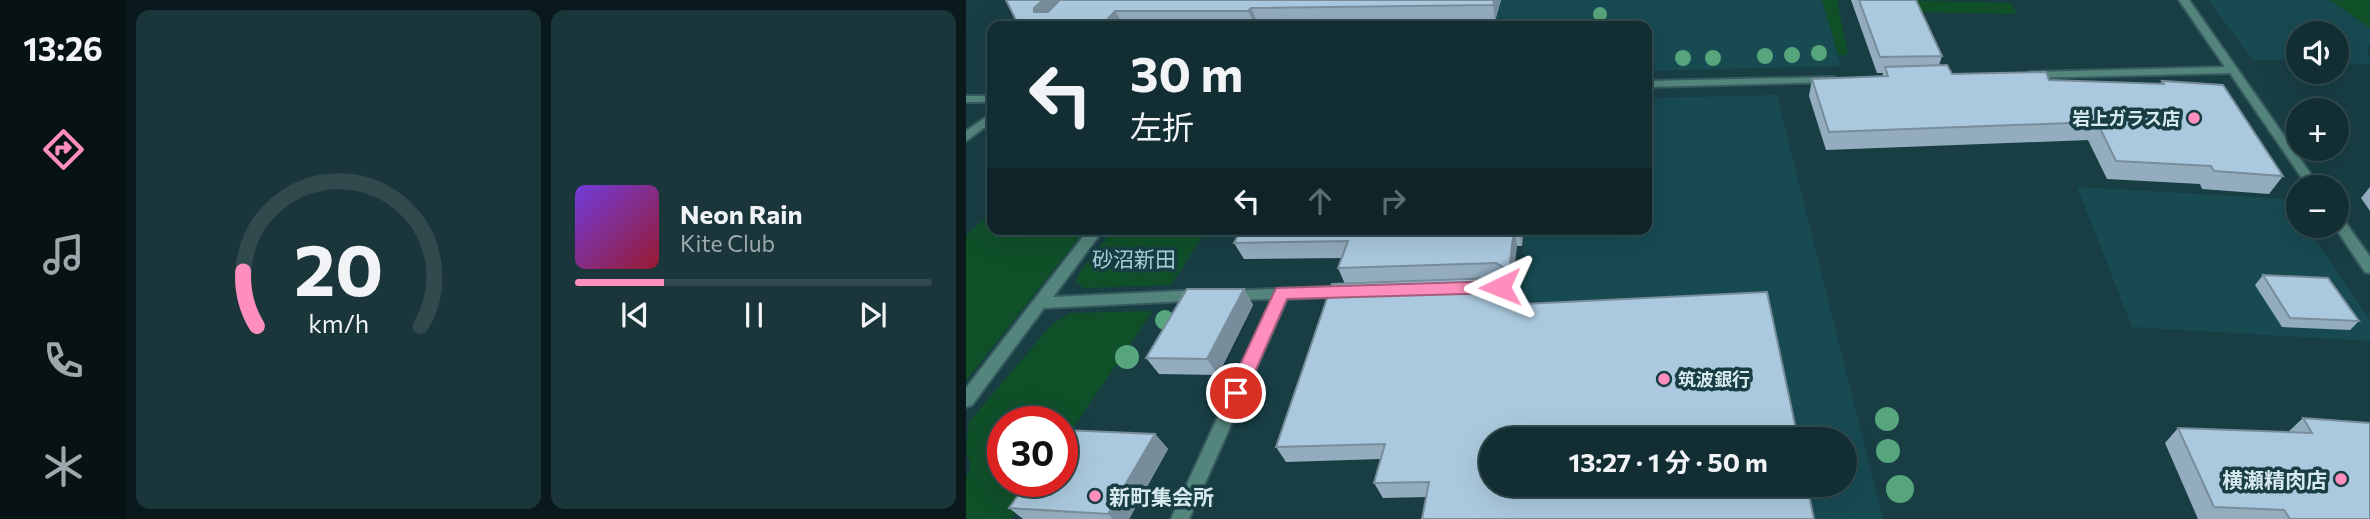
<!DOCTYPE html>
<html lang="ja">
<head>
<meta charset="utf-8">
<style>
	:root { --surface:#122e33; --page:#1b363b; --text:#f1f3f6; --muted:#9ca8ac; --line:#314a4e; --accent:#fe8ebd }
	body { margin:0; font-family:Commissioner,"Noto Sans JP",sans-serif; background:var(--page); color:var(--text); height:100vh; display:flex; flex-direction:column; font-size:26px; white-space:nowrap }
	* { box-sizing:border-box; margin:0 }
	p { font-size:23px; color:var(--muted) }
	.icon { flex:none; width:38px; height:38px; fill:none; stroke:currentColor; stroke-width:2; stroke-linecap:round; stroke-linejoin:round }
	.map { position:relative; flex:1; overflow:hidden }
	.sheet { display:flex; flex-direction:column; gap:10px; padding:10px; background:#0a191c; width:840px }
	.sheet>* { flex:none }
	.banner { position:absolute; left:21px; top:21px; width:665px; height:214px; border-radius:14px; box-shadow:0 7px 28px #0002,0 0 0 2px var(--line); background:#122e33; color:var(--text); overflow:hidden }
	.controls { position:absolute; left:1320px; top:21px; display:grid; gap:14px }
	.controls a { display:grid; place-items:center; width:63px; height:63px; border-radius:50%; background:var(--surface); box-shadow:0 7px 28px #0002,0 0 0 2px var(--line); font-size:35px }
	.speed { position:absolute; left:21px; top:406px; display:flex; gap:14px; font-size:35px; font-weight:700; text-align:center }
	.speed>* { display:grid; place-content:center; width:91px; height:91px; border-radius:50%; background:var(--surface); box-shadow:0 7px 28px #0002,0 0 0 2px var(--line); line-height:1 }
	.speed .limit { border:10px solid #d22; background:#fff; color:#111 }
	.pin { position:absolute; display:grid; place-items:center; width:60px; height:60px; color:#fff; margin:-30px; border:4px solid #fff; border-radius:50%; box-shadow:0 2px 7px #0007 }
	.me { position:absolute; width:77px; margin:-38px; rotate:268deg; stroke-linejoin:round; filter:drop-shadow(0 0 5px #0008) }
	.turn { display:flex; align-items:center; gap:24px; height:147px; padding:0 28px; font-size:32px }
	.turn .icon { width:91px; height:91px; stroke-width:2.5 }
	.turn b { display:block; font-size:49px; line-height:60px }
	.lanes { display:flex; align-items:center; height:66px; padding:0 28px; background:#0003; justify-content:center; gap:35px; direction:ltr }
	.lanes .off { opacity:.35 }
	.sheet .tile { flex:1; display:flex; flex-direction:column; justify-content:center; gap:10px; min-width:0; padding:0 24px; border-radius:14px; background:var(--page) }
	.sheet .dial { align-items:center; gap:0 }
	.dial svg { height:182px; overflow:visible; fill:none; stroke:var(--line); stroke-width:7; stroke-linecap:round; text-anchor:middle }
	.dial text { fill:var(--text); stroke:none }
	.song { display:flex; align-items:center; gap:21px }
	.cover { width:84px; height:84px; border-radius:10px; background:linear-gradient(135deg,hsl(260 70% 55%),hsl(350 70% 35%)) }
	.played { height:7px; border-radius:4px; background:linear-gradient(90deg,var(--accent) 25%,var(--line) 25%) }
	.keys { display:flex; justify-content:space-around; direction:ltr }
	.sheet .tiles { flex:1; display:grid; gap:10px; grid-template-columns:repeat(2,1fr) }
	.trip { position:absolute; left:513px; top:427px; width:378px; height:70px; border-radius:35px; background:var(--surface); box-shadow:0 7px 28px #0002,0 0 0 2px var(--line); font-weight:700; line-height:70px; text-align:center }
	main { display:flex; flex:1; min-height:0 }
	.dock { display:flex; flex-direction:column; width:126px; justify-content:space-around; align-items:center; background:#071214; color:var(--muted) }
	.dock .icon { width:49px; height:49px }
	.dock .on { color:var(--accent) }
	.dock b { font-size:32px; color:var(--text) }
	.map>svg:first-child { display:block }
</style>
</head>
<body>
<main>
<nav class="dock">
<b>13:26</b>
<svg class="icon on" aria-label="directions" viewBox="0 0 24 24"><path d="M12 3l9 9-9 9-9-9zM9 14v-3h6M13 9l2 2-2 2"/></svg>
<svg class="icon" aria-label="music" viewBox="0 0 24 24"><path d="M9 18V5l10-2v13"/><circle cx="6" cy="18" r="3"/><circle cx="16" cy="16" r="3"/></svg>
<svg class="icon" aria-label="phone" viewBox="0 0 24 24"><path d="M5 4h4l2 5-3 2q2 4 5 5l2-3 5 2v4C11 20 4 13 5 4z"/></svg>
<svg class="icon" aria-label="climate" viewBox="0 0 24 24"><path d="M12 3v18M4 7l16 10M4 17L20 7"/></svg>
</nav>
<section class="sheet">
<div class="tiles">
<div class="tile dial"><svg viewBox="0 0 100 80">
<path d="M14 69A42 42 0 1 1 86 69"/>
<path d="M14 69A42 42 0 0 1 8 45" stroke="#fe8ebd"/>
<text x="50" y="56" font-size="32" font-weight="700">20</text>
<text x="50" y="72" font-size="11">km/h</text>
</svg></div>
<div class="tile">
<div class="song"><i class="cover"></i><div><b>Neon Rain</b><p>Kite Club</p></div></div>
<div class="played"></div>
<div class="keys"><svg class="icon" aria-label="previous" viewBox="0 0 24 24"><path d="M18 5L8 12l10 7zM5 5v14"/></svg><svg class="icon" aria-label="pause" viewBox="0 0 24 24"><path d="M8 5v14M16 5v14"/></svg><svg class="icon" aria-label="next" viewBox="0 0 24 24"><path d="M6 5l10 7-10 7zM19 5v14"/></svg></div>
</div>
</div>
</section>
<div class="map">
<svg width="1404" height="519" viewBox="0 0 1404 519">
	<rect width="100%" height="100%" fill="#183e44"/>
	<!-- built -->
	<path fill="#184a52" d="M 199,0 L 856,0 L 875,66 L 681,71 L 681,26 L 173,26 Z
		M 1242,0 L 1364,0 L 1404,28 L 1404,44 L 1401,45 L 1404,65 L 1370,62 L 1370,33 L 1332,33 L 1332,60 L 1287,60 Z
		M 811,95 L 917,519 L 533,519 L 537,485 L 878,485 L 878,439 L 541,439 L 559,229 L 681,229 L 681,98 Z
		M 1111,187 L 1322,199 L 1332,214 L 1332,226 L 1340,226 L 1404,320 L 1404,341 L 1166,327 Z"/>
	<!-- green -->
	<path fill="#0f5029" d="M 856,0 L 871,0 L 882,55 L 872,55 Z
		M 939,0 L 1045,3 L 1051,14 L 951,12 Z
		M 1364,0 L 1404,0 L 1404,28 Z
		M 26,211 L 26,229 L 120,229 L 0,381 L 0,236 Z
		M 147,229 L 241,229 L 205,285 L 118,288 L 110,282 L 114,272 Z
		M 187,311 L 96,444 L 96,422 L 37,422 L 37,481 L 71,481 L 45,519 L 0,519 L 0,478 L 5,467 L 0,451 L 3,422 L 85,325 L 104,313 Z"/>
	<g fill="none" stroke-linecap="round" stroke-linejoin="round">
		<!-- minor casing -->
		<g stroke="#365a5f" stroke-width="4">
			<path id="minor" d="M 26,113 L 26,122 L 0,141 L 0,131 Z
				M 123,229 L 138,229 L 87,297 L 235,290 L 240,292 L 242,296 L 240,300 L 78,308 L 6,405 L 0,407 L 0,388 Z
				M 382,286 L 387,287 L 389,291 L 387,295 L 382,296 L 321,299 L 223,519 L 205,519 L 306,299 L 263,300 L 258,299 L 256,295 L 258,291 Z"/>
		</g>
		<!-- tertiary casing -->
		<g stroke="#365a5f" stroke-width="4">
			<path id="tertiary" d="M 1213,0 L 1223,0 L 1354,187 L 1342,187 L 1264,73 L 1064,78 L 1059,75 L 1064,72 L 1259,67 Z
				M 865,77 L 869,78 L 869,82 L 681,87 L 681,81 Z
				M 0,96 L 26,96 L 26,102 L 0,102 Z
				M 1370,215 L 1375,216 L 1404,257 L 1404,273 L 1399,272 L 1368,226 L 1370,226 Z"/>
		</g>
		<!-- minor -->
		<use href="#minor" fill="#54857c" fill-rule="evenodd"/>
		<!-- tertiary -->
		<use href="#tertiary" fill="#54857c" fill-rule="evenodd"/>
	</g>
	<!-- trees -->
	<g fill="#56a57c">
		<circle cx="634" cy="14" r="7"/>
		<circle cx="853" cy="53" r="8"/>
		<circle cx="826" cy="55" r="8"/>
		<circle cx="799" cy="56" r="8"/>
		<circle cx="717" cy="58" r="8"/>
		<circle cx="747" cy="58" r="8"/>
		<circle cx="199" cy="320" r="10"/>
		<circle cx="161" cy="357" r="12"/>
		<circle cx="921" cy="419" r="12"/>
		<circle cx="922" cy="451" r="12"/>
		<circle cx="934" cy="489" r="14"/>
	</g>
	<!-- wall -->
	<path fill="#93adbf" d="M 40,0 L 535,0 L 529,21 L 292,24 L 290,26 L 53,26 Z
		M 885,0 L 950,0 L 976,56 L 973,65 L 986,74 L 1083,80 L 1194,84 L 1196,81 L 1317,176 L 1303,194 L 1236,189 L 1234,184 L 1141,179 L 1122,140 L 860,150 L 843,96 L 846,79 L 916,77 L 917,73 L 911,73 Z
		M 1404,187 L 1404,211 L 1395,198 Z
		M 275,229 L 558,229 L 556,246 L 551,246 L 460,497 L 417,498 L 408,483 L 415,459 L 320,462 L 310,447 L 379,284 L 372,268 L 376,258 L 278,259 L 268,243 Z
		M 1297,275 L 1393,321 L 1384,330 L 1316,327 L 1289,285 Z
		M 278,289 L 287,305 L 252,375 L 193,374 L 180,358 Z
		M 1337,418 L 1404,519 L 1232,519 L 1199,443 L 1212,428 L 1322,432 Z
		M 189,434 L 202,449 L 163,519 L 57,519 L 43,508 Z"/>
	<!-- shaded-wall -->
	<path fill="#788d9b" d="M 77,0 L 103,0 L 78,24 L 68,12 L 68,8 Z
		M 528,0 L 535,0 L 529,21 L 527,5 Z
		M 285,8 L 292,24 L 290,26 L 282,11 Z
		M 149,11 L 158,26 L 135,26 Z
		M 548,229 L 551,246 L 543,322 L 539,305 Z
		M 553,229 L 558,229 L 556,246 Z
		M 278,289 L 287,305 L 252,375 L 241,359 Z
		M 189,434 L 202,449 L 163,519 L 147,519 L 142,514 Z"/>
	<!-- building -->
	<path fill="#abc9de" stroke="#788d9b" stroke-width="2" d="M 40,0 L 77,0 L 68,8 L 68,12 L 82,12 L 94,0 L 528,0 L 527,5 L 285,8 L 282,11 L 149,11 L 135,26 L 53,26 Z
		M 893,0 L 950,0 L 976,56 L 914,57 Z
		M 981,65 L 986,74 L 1080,72 L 1083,80 L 1198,84 L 1196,81 L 1257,85 L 1317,176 L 1248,171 L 1245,166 L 1150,161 L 1131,122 L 863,132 L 846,79 L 922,76 L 919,67 Z
		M 275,229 L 551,229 L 548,229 L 539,305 L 801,292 L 832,439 L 525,439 L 525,485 L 841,485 L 848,519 L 456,519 L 463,482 L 408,483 L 419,444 L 310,447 L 366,284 L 530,278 L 538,276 L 540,269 L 530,263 L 372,268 L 382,241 L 268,243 Z
		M 1297,275 L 1362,278 L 1393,321 L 1324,318 Z
		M 221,289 L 278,289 L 241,359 L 180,358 Z
		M 1337,418 L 1404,423 L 1404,519 L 1324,519 L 1318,510 L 1248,507 L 1212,428 L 1346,433 Z
		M 97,430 L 189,434 L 142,514 L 43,508 L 62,481 L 96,481 Z"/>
	<!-- route -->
	<path fill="#fe8ebd" stroke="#a55c7b" stroke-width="2" d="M 534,281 L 542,287 L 534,293 L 321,299 L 277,399 L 264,399 L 261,393 L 310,288 Z"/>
	<!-- markers -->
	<g fill="#fe8ebd" stroke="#183e44" stroke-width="2.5">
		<circle cx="1228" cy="118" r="7"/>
		<circle cx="698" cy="379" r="7"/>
		<circle cx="1375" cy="479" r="7"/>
		<circle cx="129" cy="496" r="7"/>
	</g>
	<g text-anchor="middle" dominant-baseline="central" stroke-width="7" stroke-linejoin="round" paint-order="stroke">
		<!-- poi labels -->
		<g font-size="18" font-weight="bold" fill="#d6eaee" stroke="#183e44" text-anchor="end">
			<text x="1214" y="118">岩上ガラス店</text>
			<text x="712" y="379" text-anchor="start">筑波銀行</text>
		</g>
		<!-- quarter labels -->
		<g font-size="21" fill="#a8d0d8" stroke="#183e44">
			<text x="168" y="258">砂沼新田</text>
		</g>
		<!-- near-poi labels -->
		<g font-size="21" font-weight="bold" fill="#d6eaee" stroke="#183e44" text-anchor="end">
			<text x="1361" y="479">横瀬精肉店</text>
			<text x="143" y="496" text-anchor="start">新町集会所</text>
		</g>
	</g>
</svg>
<div class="controls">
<a><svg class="icon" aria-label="sound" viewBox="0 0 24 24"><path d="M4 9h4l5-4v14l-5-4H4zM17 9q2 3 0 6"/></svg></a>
<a>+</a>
<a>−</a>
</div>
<div class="speed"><div class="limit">30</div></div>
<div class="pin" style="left:270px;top:393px;background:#d93025"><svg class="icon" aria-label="arrive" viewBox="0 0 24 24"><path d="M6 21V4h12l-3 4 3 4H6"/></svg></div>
<svg class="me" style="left:534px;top:287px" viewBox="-20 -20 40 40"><path d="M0-17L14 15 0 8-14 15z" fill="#fe8ebd" stroke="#fff" stroke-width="4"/></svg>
<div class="trip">13:27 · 1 分 · 50 m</div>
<div class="banner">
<div class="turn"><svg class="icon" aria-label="left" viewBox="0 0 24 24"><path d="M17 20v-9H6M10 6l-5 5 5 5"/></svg><div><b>30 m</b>左折</div></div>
<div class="lanes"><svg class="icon" aria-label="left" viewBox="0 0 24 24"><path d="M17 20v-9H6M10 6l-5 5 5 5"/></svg><svg class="icon off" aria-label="ahead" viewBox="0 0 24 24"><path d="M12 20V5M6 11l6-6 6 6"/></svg><svg class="icon off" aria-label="right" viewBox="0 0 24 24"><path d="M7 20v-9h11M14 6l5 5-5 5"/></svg></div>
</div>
</div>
</main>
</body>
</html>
